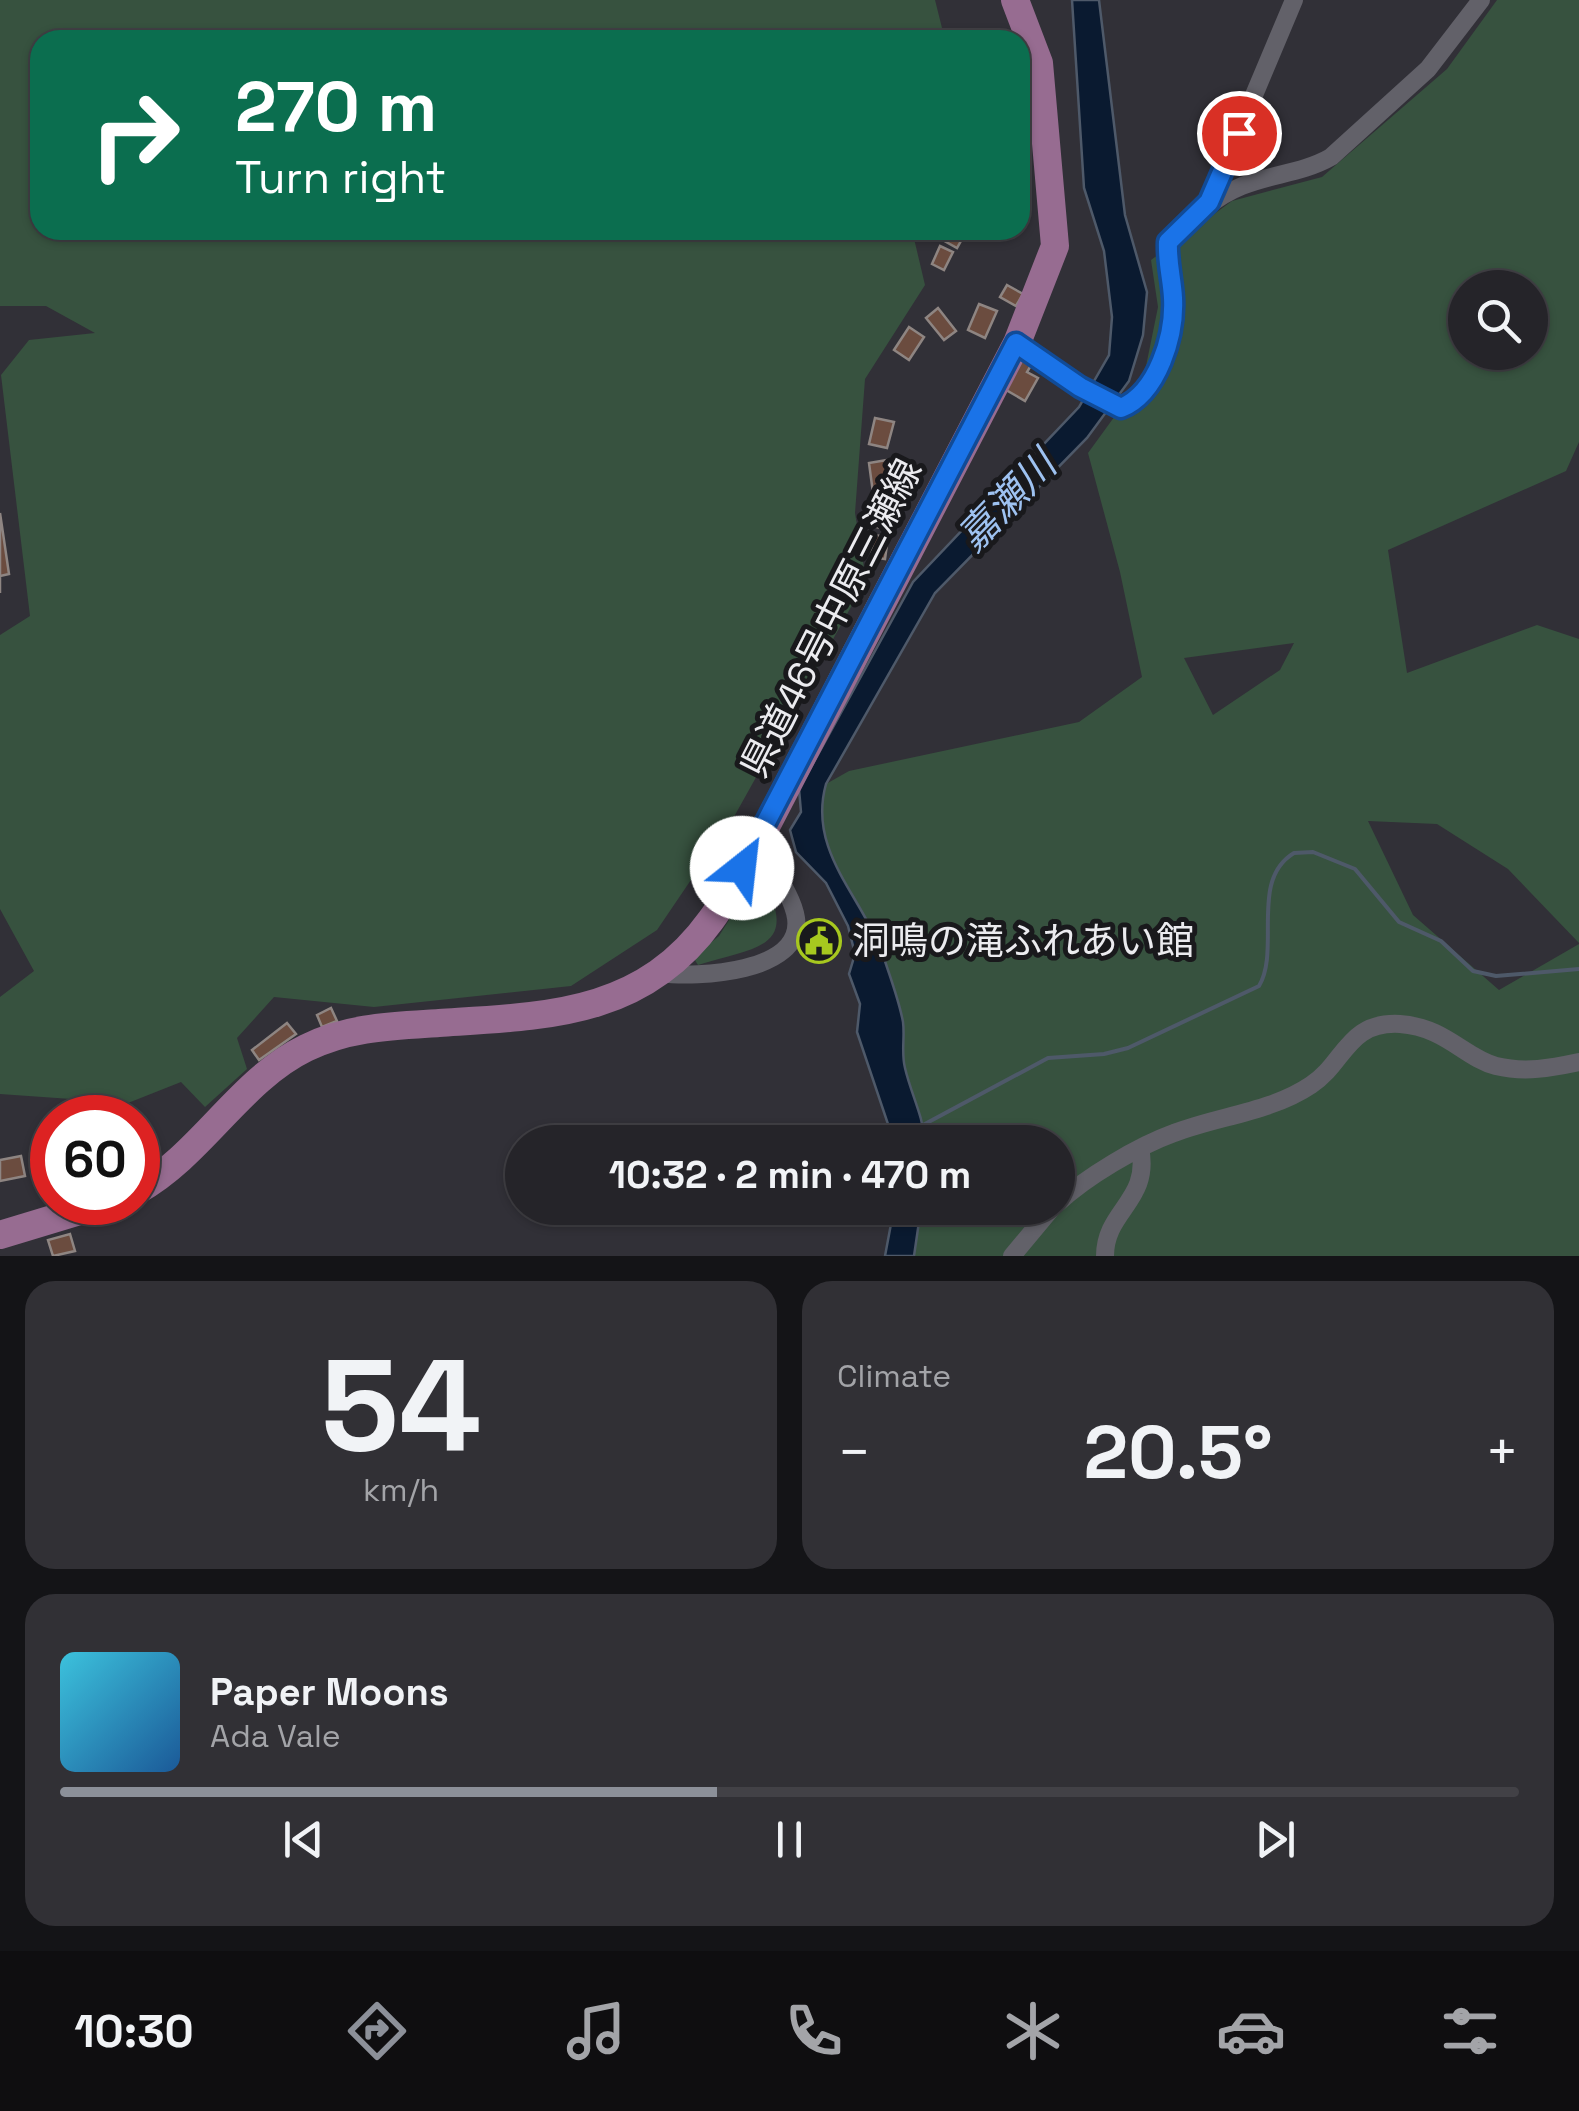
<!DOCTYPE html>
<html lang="en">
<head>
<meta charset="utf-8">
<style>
	:root { --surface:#252429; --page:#313035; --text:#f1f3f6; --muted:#a3a4a8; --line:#424146; --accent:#8c9099 }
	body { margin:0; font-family:"Space Grotesk","Noto Sans JP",sans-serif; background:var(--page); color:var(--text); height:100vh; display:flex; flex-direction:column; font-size:38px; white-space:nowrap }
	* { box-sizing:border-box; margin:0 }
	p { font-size:32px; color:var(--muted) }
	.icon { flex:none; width:55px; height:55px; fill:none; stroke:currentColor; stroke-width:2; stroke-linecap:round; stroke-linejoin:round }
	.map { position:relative; height:1256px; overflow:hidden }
	.panel { display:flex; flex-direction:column; gap:25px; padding:25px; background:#141417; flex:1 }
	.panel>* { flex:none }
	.guide { position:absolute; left:30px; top:30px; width:1000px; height:210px; border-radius:30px; box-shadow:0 2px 8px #0004,0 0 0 2px var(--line); background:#0b6e4f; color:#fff; overflow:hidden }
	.controls { position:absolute; left:1448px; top:270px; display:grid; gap:20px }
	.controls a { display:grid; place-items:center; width:100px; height:100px; border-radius:50%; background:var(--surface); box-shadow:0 2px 8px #0004,0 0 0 2px var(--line); font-size:50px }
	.speed { position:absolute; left:30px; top:1095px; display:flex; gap:20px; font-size:50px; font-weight:700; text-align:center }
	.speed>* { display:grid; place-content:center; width:130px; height:130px; border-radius:50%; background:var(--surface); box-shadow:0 2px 8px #0004,0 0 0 2px var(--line); line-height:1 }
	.speed .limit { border:15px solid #d22; background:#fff; color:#111 }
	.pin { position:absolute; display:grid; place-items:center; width:85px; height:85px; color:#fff; margin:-42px; border:5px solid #fff; border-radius:50%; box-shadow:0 2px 10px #0007 }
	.me { position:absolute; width:110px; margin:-55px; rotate:29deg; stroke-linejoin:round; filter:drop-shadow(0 0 8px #0008) }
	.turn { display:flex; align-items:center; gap:35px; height:210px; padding:0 40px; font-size:45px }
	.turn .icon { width:130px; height:130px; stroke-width:2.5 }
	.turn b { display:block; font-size:70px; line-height:85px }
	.big { font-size:75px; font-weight:700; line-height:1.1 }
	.panel .tile { flex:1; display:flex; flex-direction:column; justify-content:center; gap:15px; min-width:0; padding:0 35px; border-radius:30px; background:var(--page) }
	.panel .dial { align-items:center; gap:0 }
	.dial b { font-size:130px; line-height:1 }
	.song { display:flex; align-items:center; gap:30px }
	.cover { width:120px; height:120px; border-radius:15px; background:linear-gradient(135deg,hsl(190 70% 55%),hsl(210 70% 35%)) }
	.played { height:10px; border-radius:5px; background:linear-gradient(90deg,var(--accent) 45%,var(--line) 45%) }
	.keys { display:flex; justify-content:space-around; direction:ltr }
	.heat { display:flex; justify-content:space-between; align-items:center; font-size:55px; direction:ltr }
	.panel .tiles { flex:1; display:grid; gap:25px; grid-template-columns:1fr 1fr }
	.tile:last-child { grid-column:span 2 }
	.trip { position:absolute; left:505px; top:1125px; width:570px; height:100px; border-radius:50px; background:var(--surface); box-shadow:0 2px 8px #0004,0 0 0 2px var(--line); font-weight:700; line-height:100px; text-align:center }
	.dock { display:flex; height:160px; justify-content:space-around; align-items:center; background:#0f0e10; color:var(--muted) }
	.dock .icon { width:70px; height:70px }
	.dock .on { color:var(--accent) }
	.dock b { font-size:45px; color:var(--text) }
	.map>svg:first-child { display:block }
</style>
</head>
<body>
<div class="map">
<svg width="1579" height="1256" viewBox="0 0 1579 1256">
	<rect width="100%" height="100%" fill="#313037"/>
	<!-- green -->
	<path fill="#37523f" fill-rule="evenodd" d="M 0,0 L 935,0 L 945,40 L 40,40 L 40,230 L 912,230 L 925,285 L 865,379 L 855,513 L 866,580 L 735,815 L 657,930 L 571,986 L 374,1007 L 274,997 L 237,1038 L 247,1069 L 205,1107 L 181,1082 L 128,1103 L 0,1094 L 0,997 L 34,971 L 0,909 L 0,635 L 30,616 L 1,375 L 29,340 L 95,333 L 46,306 L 0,306 Z
		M 1497,0 L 1579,0 L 1579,442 L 1566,471 L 1388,550 L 1407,673 L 1537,625 L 1579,639 L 1579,943 L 1508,869 L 1437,824 L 1368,821 L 1413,915 L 1499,990 L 1579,944 L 1579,1256 L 914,1256 L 921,1208 L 1058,1208 L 1058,1142 L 925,1142 C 923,1115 911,1094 905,1068 C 901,1053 905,1037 903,1022 C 899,1000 890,977 883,955 C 863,897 807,852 826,784 L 849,771 L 1079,722 L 1142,677 L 1120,572 L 1088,453 L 1144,376 L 1158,307 L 1151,260 L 1232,201 L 1322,177 L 1447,69 ZM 1465,288 L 1530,288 L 1530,352 L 1465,352 ZM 1294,643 L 1280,670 L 1213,715 L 1184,658 Z
		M 762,878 C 801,949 756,947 698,965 L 693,957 L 719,936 L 754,880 Z"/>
	<!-- water -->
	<path fill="#0a1a30" stroke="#4e5969" stroke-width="2.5" d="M 1072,0 L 1099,0 L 1125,215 L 1147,292 L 1143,335 L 1129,381 L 1087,438 L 935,593 L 826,784 C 807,852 863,897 883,955 C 890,977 899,1000 903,1022 C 905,1037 901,1053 905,1068 C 911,1094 923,1115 925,1142 L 894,1142 L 857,1032 L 860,1004 L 849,974 L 855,954 L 848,926 L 826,883 L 796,852 L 790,830 L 801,812 L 799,789 L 913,582 L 1079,407 L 1109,355 L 1112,317 L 1104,251 L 1084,188 Z
		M 894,1208 L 921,1208 L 914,1256 L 885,1256 Z"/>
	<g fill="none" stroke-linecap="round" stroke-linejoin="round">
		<!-- stream -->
		<path stroke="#4e5969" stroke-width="4" d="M 923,1125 L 1048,1058 L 1104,1054 L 1128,1048 L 1259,986 C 1281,949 1249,880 1294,853 L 1313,852 L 1355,869 L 1399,922 L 1441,941 L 1473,971 L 1496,976 L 1579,969"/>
	</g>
	<!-- building -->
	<path fill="#6b4c3f" stroke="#8e8582" stroke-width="2.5" d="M 946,230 L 967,230 L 957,248 L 941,239 Z
		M 940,246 L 953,252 L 944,270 L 932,264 Z
		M 1007,285 L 1023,294 L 1016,306 L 1000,297 Z
		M 979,304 L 997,311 L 985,338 L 968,330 Z
		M 938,308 L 956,331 L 944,340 L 926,318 Z
		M 909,327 L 924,337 L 909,360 L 894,350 Z
		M 1020,355 L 1033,362 L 1027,372 L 1038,378 L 1025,401 L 1001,387 Z
		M 875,418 L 894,422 L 887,448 L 869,444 Z
		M 887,460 L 891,490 L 873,493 L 869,463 Z
		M 877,497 L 895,502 L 888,530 L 869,525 Z
		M 0,513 L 9,574 L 0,576 L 0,593 Z
		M 874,535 L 888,537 L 885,559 L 871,557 Z
		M 821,927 L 833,947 L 818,956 L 806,936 Z
		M 331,1008 L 337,1021 L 322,1027 L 317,1015 Z
		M 287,1023 L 296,1034 L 259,1060 L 252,1050 Z
		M 21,1156 L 25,1176 L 0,1181 L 0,1160 Z
		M 70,1234 L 75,1251 L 53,1256 L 48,1240 Z"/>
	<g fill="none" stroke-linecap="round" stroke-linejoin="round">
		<!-- minor -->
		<path stroke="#626169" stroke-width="18" d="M 1209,202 L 1294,0
			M 1017,343 L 1080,387 L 1121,408 C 1158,393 1175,335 1173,298 C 1172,279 1167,262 1168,242 C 1191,220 1212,198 1242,186 C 1271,174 1303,173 1331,157 L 1428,69 L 1481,0
			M 661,973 C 696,978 804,973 796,918 C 792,892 768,866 758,842
			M 1058,1203 C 1086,1177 1138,1146 1174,1133 C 1218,1116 1271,1112 1311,1085 C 1345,1063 1347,1021 1400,1024 C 1445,1027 1465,1058 1496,1066 C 1525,1073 1551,1068 1579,1062
			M 1012,1256 L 1052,1208
			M 1105,1256 C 1105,1210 1151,1201 1140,1148"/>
		<!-- primary -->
		<path stroke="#976c91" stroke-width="28" d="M 138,1190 C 202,1154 240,1080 306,1048 C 348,1027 392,1026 439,1023 C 546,1016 642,1016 711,920 C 729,896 743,867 758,842 L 1017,343 L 1055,246 L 1039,63 L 1015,0
			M 0,1235 L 109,1202"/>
	</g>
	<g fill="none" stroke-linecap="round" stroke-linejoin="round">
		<!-- route casing -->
		<g stroke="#114b97" stroke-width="25">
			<path id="route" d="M 742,868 L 1016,343 L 1080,387 L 1121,408 C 1158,393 1175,335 1173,298 C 1172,279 1167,262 1168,242 L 1209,202 L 1239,133"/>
		</g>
		<!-- route -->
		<use href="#route" stroke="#1a73e8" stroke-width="18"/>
	</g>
	<!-- icons -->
	<defs>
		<g id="civic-ring" transform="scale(2.25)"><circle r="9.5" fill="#19191c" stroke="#a7c81f" stroke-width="1.5"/><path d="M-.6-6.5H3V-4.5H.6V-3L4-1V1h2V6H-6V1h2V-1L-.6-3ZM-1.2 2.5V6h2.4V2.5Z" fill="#a7c81f"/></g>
	</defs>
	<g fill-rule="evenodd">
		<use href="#civic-ring" x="819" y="941"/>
	</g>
	<g text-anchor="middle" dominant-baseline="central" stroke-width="10" stroke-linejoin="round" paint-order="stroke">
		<!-- street labels -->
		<g font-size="38" fill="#ebebef" stroke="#19191c">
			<text transform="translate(831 618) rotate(-63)">県道46号中原三瀬線</text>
		</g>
		<!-- poi labels -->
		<g font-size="38" fill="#ebebef" stroke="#19191c" text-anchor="start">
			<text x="852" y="941">洞鳴の滝ふれあい館</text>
		</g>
		<!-- water labels -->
		<g font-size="40" font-style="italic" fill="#9ec2f1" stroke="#19191c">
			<text transform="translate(1007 501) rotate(-46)">嘉瀬川</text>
		</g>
	</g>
</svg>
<div class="controls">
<a><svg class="icon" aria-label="search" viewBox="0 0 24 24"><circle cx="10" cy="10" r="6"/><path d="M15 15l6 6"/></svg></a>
</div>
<div class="speed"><div class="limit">60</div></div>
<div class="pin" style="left:1239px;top:133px;background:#d93025"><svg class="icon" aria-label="arrive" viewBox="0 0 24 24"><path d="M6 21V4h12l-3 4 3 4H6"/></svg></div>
<svg class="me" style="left:742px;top:868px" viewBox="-20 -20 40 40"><circle r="19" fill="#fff"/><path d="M0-13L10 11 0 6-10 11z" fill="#1a73e8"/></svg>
<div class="trip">10:32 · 2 min · 470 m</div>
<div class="guide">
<div class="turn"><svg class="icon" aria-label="right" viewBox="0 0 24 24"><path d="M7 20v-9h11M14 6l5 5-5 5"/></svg><div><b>270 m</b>Turn right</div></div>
</div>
</div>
<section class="panel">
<div class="tiles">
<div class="tile dial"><b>54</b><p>km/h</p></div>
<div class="tile"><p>Climate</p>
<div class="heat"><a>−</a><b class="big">20.5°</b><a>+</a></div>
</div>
<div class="tile">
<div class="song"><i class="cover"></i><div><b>Paper Moons</b><p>Ada Vale</p></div></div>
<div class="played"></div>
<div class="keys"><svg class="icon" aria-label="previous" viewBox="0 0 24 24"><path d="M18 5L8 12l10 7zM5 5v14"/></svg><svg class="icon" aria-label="pause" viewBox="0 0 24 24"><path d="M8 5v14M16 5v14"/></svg><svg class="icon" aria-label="next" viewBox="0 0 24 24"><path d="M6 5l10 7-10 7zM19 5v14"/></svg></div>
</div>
</div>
</section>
<nav class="dock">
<b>10:30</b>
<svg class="icon on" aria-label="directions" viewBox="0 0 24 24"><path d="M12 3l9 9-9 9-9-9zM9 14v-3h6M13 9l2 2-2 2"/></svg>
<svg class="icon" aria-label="music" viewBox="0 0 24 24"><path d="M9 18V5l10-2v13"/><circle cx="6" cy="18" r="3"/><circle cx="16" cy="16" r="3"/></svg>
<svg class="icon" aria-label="phone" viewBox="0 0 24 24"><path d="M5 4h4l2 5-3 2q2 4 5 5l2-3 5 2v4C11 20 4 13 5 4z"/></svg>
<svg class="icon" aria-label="climate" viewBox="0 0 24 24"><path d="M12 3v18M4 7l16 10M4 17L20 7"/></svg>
<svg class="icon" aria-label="car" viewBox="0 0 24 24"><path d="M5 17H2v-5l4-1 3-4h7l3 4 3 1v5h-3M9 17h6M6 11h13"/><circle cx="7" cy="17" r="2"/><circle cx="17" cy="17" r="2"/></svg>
<svg class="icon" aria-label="filters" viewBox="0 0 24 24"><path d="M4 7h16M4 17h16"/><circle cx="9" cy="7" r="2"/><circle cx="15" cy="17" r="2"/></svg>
</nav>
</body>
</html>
